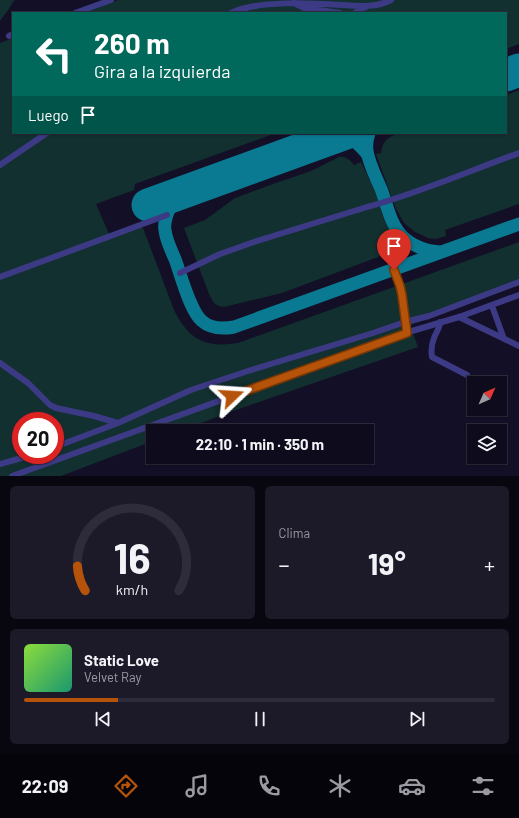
<!DOCTYPE html>
<html lang="es">
<head>
<meta charset="utf-8">
<style>
	:root { --surface:#0e0b1c; --page:#1c1929; --text:#f1f3f6; --muted:#9b9ba3; --line:#2e2b3b; --accent:#b45309 }
	body { margin:0; font-family:Barlow,sans-serif; background:var(--page); color:var(--text); height:100vh; display:flex; flex-direction:column; font-size:15px; white-space:nowrap }
	* { box-sizing:border-box; margin:0 }
	p { font-size:13px; color:var(--muted) }
	.icon { flex:none; width:22px; height:22px; fill:none; stroke:currentColor; stroke-width:2; stroke-linecap:round; stroke-linejoin:round }
	.map { position:relative; height:476px; overflow:hidden }
	.panel { display:flex; flex-direction:column; gap:10px; padding:10px; background:#08060f; flex:1 }
	.panel>* { flex:none }
	.hud { position:absolute; left:12px; top:12px; width:495px; height:122px; border-radius:0px; box-shadow:0 1px 3px #0004,0 0 0 1px var(--line); background:#00695c; color:#fff; overflow:hidden }
	.needle { width:26px; rotate:45deg }
	.fabs { position:absolute; left:467px; top:376px; display:grid; gap:8px }
	.fabs a { display:grid; place-items:center; width:40px; height:40px; border-radius:0px; background:var(--surface); box-shadow:0 1px 3px #0004,0 0 0 1px var(--line); font-size:20px }
	.speed { position:absolute; left:12px; top:412px; display:flex; gap:8px; font-size:20px; font-weight:700; text-align:center }
	.speed>* { display:grid; place-content:center; width:52px; height:52px; border-radius:50%; background:var(--surface); box-shadow:0 1px 3px #0004,0 0 0 1px var(--line); line-height:1 }
	.speed .limit { border:6px solid #d22; background:#fff; color:#111 }
	.pin { position:absolute; display:grid; place-items:center; width:34px; height:34px; color:#fff; margin:-41px -17px; border-radius:50% 50% 50% 0; rotate:-45deg; box-shadow:0 0 4px #0007 }
	.pin .icon { rotate:45deg }
	.me { position:absolute; width:44px; margin:-22px; rotate:70deg; stroke-linejoin:round; filter:drop-shadow(0 0 3px #0008) }
	.turn { display:flex; align-items:center; gap:14px; height:84px; padding:0 16px; font-size:18px }
	.turn .icon { width:52px; height:52px; stroke-width:2.5 }
	.turn b { display:block; font-size:28px; line-height:34px }
	.then { display:flex; align-items:center; height:38px; padding:0 16px; background:#0003; gap:8px; font-size:15px }
	.big { font-size:30px; font-weight:700; line-height:1.1 }
	.panel .card { flex:1; display:flex; flex-direction:column; justify-content:center; gap:6px; min-width:0; padding:0 14px; border-radius:6px; background:var(--page) }
	.panel .dial { align-items:center; gap:0 }
	.dial svg { height:104px; overflow:visible; fill:none; stroke:var(--line); stroke-width:7; stroke-linecap:round; text-anchor:middle }
	.dial text { fill:var(--text); stroke:none }
	.song { display:flex; align-items:center; gap:12px }
	.cover { width:48px; height:48px; border-radius:6px; background:linear-gradient(135deg,hsl(90 70% 55%),hsl(160 70% 35%)) }
	.played { height:4px; border-radius:2px; background:linear-gradient(90deg,var(--accent) 20%,var(--line) 20%) }
	.keys { display:flex; justify-content:space-around; direction:ltr }
	.heat { display:flex; justify-content:space-between; align-items:center; font-size:22px; direction:ltr }
	.panel .tiles { flex:1; display:grid; gap:10px; grid-template-columns:1fr 1fr }
	.card:last-child { grid-column:span 2 }
	.trip { position:absolute; left:146px; top:424px; width:228px; height:40px; border-radius:0px; background:var(--surface); box-shadow:0 1px 3px #0004,0 0 0 1px var(--line); font-weight:700; line-height:40px; text-align:center }
	.tabs { display:flex; height:64px; justify-content:space-around; align-items:center; background:#06040b; color:var(--muted) }
	.tabs .icon { width:28px; height:28px }
	.tabs .selected { color:var(--accent) }
	.tabs b { font-size:18px; color:var(--text) }
	.map>svg:first-child { display:block }
</style>
</head>
<body>
<div class="map">
<svg width="519" height="476" viewBox="0 0 519 476">
	<rect width="100%" height="100%" fill="#130f26"/>
	<!-- green -->
	<path fill="#12302f" fill-rule="evenodd" d="M 0,0 L 15,0 C 12,3 11,5 9,9 C 6,13 3,17 0,21 Z
		M 118,0 L 519,0 L 519,44 L 506,49 L 506,13 L 83,13 Z
		M 13,38 L 13,133 L 276,133 L 135,184 L 134,190 L 96,204 L 110,236 L 137,225 L 143,228 L 174,310 C 189,340 205,348 238,343 L 519,242 L 519,285 L 411,325 L 412,331 L 418,347 L 233,411 L 180,431 L 153,431 L 153,441 L 61,476 L 0,476 L 0,43 ZM 21,421 L 55,421 L 55,455 L 21,455 Z
		M 519,90 L 519,204 L 445,230 L 446,236 L 436,239 L 428,238 L 415,232 L 404,223 L 396,209 L 376,154 L 381,153 C 383,140 388,137 400,133 L 506,133 L 506,95 Z
		M 339,157 C 346,156 350,160 354,165 L 361,162 C 366,172 371,183 376,194 C 381,208 383,223 393,235 L 386,251 L 378,257 L 282,293 L 224,307 C 214,306 214,303 209,294 L 184,228 L 205,220 L 235,198 L 273,184 L 311,171 Z"/>
	<g fill="none" stroke-linecap="round" stroke-linejoin="round">
		<!-- taxiway -->
		<path stroke="#0a7a92" stroke-width="13" d="M 369,133 C 367,139 366,144 367,151 C 369,164 376,177 381,189 C 387,204 390,224 402,236 C 413,247 427,251 441,252
			M 332,138 L 336,135 C 351,136 359,144 368,155
			M 189,190 C 178,198 169,205 166,218 C 165,222 164,226 165,230 C 166,240 171,250 175,259 C 181,275 190,311 202,321 C 211,329 223,329 234,327 L 519,224"/>
		<!-- runway -->
		<path stroke="#0a7a92" stroke-width="33" d="M 506,75 L 519,70
			M 148,205 L 346,133"/>
		<!-- minor -->
		<path stroke="#3d3a85" stroke-width="6" d="M 294,3 L 304,8 L 340,13
			M 75,13 L 111,0
			M 231,13 C 258,0 311,3 343,5 C 358,6 376,8 391,0
			M 355,13 L 362,8 L 366,7
			M 9,36 L 13,34
			M 0,165 L 47,133
			M 394,270 L 400,286 L 402,295 L 407,333
			M 180,273 L 220,254 L 254,242 L 367,207 C 419,193 469,171 519,153
			M 0,277 L 167,215
			M 492,306 L 504,339
			M 459,317 L 519,346
			M 440,322 C 440,328 436,332 434,338 C 432,343 431,351 432,357 L 467,375
			M 0,363 L 28,383 L 50,405 L 56,408 L 94,416 L 118,423
			M 55,447 L 118,423 L 191,390 L 248,371 L 373,333 L 405,322 L 429,316 L 519,282
			M 0,464 L 32,455
			M 12,476 L 412,331 L 459,317 L 519,295"/>
	</g>
	<g fill="none" stroke-linecap="round" stroke-linejoin="round">
		<!-- route casing -->
		<g stroke="#753606" stroke-width="10">
			<path id="route" d="M 232,396 L 407,333 L 402,295 L 400,286 L 394,270"/>
		</g>
		<!-- route -->
		<use href="#route" stroke="#b45309" stroke-width="7"/>
	</g>
</svg>
<div class="fabs">
<a><svg class="needle" viewBox="-14 -14 28 28"><path d="M0-13l5 13h-10z" fill="#e53935"/><path d="M0 13l5-13h-10z" fill="#9b9ba3"/></svg></a>
<a><svg class="icon" aria-label="layers" viewBox="0 0 24 24"><path d="M12 4l9 5-9 5-9-5zM3 14l9 5 9-5"/></svg></a>
</div>
<div class="speed"><div class="limit">20</div></div>
<div class="pin" style="left:394px;top:270px;background:#d93025"><svg class="icon" aria-label="arrive" viewBox="0 0 24 24"><path d="M6 21V4h12l-3 4 3 4H6"/></svg></div>
<svg class="me" style="left:232px;top:396px" viewBox="-20 -20 40 40"><path d="M0-17L14 15 0 8-14 15z" fill="#b45309" stroke="#fff" stroke-width="4"/></svg>
<div class="trip">22:10 · 1 min · 350 m</div>
<div class="hud">
<div class="turn"><svg class="icon" aria-label="left" viewBox="0 0 24 24"><path d="M17 20v-9H6M10 6l-5 5 5 5"/></svg><div><b>260 m</b>Gira a la izquierda</div></div>
<div class="then">Luego<svg class="icon" aria-label="arrive" viewBox="0 0 24 24"><path d="M6 21V4h12l-3 4 3 4H6"/></svg></div>
</div>
</div>
<section class="panel">
<div class="tiles">
<div class="card dial"><svg viewBox="0 0 100 80">
<path d="M14 69A42 42 0 1 1 86 69"/>
<path d="M14 69A42 42 0 0 1 8 50" stroke="#b45309"/>
<text x="50" y="56" font-size="32" font-weight="700">16</text>
<text x="50" y="72" font-size="11">km/h</text>
</svg></div>
<div class="card"><p>Clima</p>
<div class="heat"><a>−</a><b class="big">19°</b><a>+</a></div>
</div>
<div class="card">
<div class="song"><i class="cover"></i><div><b>Static Love</b><p>Velvet Ray</p></div></div>
<div class="played"></div>
<div class="keys"><svg class="icon" aria-label="previous" viewBox="0 0 24 24"><path d="M18 5L8 12l10 7zM5 5v14"/></svg><svg class="icon" aria-label="pause" viewBox="0 0 24 24"><path d="M8 5v14M16 5v14"/></svg><svg class="icon" aria-label="next" viewBox="0 0 24 24"><path d="M6 5l10 7-10 7zM19 5v14"/></svg></div>
</div>
</div>
</section>
<nav class="tabs">
<b>22:09</b>
<svg class="icon selected" aria-label="directions" viewBox="0 0 24 24"><path d="M12 3l9 9-9 9-9-9zM9 14v-3h6M13 9l2 2-2 2"/></svg>
<svg class="icon" aria-label="music" viewBox="0 0 24 24"><path d="M9 18V5l10-2v13"/><circle cx="6" cy="18" r="3"/><circle cx="16" cy="16" r="3"/></svg>
<svg class="icon" aria-label="phone" viewBox="0 0 24 24"><path d="M5 4h4l2 5-3 2q2 4 5 5l2-3 5 2v4C11 20 4 13 5 4z"/></svg>
<svg class="icon" aria-label="climate" viewBox="0 0 24 24"><path d="M12 3v18M4 7l16 10M4 17L20 7"/></svg>
<svg class="icon" aria-label="car" viewBox="0 0 24 24"><path d="M5 17H2v-5l4-1 3-4h7l3 4 3 1v5h-3M9 17h6M6 11h13"/><circle cx="7" cy="17" r="2"/><circle cx="17" cy="17" r="2"/></svg>
<svg class="icon" aria-label="filters" viewBox="0 0 24 24"><path d="M4 7h16M4 17h16"/><circle cx="9" cy="7" r="2"/><circle cx="15" cy="17" r="2"/></svg>
</nav>
</body>
</html>
